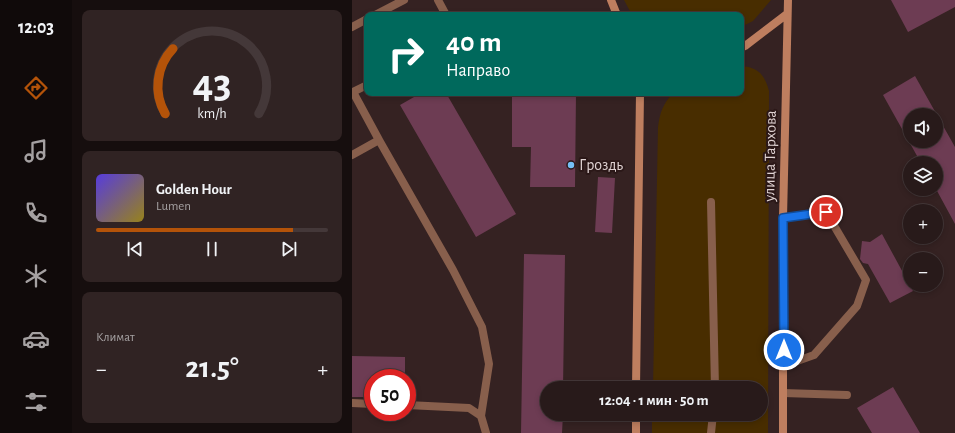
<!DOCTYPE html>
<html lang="ru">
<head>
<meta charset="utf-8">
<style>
	:root { --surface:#281a1a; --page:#302323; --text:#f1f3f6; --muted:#a5a1a2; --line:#443839; --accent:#b45309 }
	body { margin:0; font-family:"Alegreya Sans",sans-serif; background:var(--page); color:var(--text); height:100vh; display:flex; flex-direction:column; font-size:15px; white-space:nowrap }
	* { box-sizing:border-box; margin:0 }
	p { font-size:13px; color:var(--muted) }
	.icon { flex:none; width:22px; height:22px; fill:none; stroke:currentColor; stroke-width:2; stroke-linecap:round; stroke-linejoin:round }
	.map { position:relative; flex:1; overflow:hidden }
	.panel { display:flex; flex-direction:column; gap:10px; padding:10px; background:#160e0e; width:280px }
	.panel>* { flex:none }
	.hud { position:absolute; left:12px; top:12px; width:380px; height:84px; border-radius:8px; box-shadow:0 2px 6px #0003,0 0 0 1px var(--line); background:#00695c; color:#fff; overflow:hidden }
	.tools { position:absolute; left:551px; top:108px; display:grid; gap:8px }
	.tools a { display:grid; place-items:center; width:40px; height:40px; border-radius:50%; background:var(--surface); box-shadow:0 2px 6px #0003,0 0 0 1px var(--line); font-size:20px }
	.speed { position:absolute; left:12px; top:369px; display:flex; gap:8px; font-size:20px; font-weight:700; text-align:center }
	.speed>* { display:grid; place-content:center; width:52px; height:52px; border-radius:50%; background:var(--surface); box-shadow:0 2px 6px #0003,0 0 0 1px var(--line); line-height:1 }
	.speed .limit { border:6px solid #d22; background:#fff; color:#111 }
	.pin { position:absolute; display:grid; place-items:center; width:34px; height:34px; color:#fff; margin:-17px; border:2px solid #fff; border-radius:50%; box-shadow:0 1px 4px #0007 }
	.me { position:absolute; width:44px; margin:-22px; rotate:0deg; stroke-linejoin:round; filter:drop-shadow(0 0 3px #0008) }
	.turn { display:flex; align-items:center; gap:14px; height:84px; padding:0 16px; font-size:18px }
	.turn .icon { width:52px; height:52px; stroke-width:2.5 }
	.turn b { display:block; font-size:28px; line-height:34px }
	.big { font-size:30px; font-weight:700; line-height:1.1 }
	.panel .widget { flex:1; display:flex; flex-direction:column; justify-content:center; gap:6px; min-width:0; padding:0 14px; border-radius:8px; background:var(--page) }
	.panel .dial { align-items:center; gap:0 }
	.dial svg { height:104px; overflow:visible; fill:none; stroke:var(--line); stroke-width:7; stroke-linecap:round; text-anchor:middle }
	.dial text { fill:var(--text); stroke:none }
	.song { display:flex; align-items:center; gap:12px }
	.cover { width:48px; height:48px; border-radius:6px; background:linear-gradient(135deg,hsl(250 70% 55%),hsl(50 70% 35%)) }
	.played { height:4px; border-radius:2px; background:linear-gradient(90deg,var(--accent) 85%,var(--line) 85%) }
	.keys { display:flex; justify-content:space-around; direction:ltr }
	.heat { display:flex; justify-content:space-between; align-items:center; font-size:22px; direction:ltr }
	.trip { position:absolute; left:188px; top:381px; width:228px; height:40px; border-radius:20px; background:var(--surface); box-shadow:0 2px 6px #0003,0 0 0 1px var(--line); font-weight:700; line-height:40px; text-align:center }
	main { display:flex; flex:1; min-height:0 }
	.tab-bar { display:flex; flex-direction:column; width:72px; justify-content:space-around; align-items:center; background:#100a0a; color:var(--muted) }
	.tab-bar .icon { width:28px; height:28px }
	.tab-bar .active { color:var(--accent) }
	.tab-bar b { font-size:18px; color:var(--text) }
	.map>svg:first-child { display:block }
</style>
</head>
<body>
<main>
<nav class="tab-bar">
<b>12:03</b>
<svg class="icon active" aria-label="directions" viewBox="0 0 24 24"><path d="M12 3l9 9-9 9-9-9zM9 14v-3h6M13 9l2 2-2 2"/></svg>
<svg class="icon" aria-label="music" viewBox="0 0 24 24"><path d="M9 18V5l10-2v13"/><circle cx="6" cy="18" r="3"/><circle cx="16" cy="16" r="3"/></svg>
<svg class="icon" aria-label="phone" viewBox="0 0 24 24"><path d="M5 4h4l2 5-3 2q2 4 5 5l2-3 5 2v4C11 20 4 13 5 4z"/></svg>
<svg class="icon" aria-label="climate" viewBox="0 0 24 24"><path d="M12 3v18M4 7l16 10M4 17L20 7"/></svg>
<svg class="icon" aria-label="car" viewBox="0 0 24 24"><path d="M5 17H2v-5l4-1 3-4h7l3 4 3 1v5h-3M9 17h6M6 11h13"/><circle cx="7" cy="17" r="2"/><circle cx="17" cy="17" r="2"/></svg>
<svg class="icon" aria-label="filters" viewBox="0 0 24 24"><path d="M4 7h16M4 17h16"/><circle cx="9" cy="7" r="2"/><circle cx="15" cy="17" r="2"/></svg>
</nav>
<section class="panel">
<div class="widget dial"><svg viewBox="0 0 100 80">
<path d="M14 69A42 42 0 1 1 86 69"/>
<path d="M14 69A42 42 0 0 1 20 19" stroke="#b45309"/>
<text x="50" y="56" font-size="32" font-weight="700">43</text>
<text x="50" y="72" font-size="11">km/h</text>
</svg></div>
<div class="widget">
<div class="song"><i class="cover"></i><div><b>Golden Hour</b><p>Lumen</p></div></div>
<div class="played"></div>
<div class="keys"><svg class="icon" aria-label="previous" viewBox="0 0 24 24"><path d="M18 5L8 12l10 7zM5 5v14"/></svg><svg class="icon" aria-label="pause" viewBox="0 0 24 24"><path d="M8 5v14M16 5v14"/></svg><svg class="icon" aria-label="next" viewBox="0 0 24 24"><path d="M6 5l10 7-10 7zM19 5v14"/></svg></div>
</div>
<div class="widget"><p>Климат</p>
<div class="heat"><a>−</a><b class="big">21.5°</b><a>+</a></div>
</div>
</section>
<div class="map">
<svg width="603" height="433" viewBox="0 0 603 433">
	<rect width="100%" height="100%" fill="#352222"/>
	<!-- green -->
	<path fill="#482d00" d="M 272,0 L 419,0 L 401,21 L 389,27 L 389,15 L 280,15 Z
		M 389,66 C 406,67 413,75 417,91 L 416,433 L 300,433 L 300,414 L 409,414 L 409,388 L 301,388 L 306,127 C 308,112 311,104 321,93 L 389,93 Z"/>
	<!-- building -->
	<path fill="#6d3c53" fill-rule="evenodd" d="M 539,0 L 603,0 L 603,7 L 556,32 Z
		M 563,76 L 603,147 L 603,224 L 584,189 L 584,163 L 569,163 L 531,95 ZM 558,115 L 584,115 L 584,141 L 558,141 Z
		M 69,93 L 94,93 L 164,214 L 124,237 L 48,105 Z
		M 160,93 L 224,93 L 223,187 L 178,187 L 179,147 L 160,147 Z
		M 246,177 L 263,178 L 260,233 L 243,232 Z
		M 530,234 L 561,291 L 538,303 L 516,264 L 511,263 L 508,259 L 510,241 L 518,242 Z
		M 172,254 L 213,255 L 211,388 L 195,388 L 195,414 L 211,414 L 210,433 L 169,433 Z
		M 0,356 L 53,357 L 53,378 L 21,378 L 21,397 L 0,397 Z
		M 541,387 L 568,433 L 520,433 L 505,408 Z"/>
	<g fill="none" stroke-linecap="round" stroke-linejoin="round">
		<!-- lane -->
		<path stroke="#885f4c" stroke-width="8" d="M 86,0 L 94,15
			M 23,15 L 52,0
			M 0,27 L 15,19
			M 15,85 L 1,92 L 27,140
			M 0,155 L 27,140 L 101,270 L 130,327 L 137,364 L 129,416
			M 359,202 L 363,388
			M 431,218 L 474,212 L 514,280 L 505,306 L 462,355 L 431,366
			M 431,393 L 495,395
			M 0,403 L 21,404
			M 55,405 L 117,408 L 129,416 L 134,433
			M 359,433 L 361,414"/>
		<!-- secondary -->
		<path stroke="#be7e5f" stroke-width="8" d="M 259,0 L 265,15
			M 389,48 L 393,46 L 435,14
			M 284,388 L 288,93
			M 284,433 L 284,414
			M 431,433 L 431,218 L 436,0"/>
	</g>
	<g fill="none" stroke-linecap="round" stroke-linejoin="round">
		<!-- route casing -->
		<g stroke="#114b97" stroke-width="10">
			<path id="route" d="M 432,350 L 431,218 L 474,212"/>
		</g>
		<!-- route -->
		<use href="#route" stroke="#1a73e8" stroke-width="7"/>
	</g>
	<!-- markers -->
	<circle fill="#75c0f6" stroke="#2b1818" stroke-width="1.5" cx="219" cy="165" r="4"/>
	<g text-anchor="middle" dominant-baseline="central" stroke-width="4" stroke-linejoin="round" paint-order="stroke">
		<!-- street labels -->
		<g font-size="16" fill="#dfd2d2" stroke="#2b1818">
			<text transform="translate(418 156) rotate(-89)">улица Тархова</text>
		</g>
		<!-- poi labels -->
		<g font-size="16" fill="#dfd2d2" stroke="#2b1818" text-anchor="start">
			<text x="227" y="165">Гроздь</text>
		</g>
	</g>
</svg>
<div class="tools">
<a><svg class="icon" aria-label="sound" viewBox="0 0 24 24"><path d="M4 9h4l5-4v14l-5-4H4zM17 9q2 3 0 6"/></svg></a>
<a><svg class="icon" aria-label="layers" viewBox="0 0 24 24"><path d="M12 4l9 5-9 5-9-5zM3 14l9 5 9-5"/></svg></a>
<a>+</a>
<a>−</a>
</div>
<div class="speed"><div class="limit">50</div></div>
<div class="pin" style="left:474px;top:212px;background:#d93025"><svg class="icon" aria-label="arrive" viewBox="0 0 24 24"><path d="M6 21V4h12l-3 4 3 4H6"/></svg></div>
<svg class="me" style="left:432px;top:350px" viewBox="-20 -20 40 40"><circle r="17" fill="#1a73e8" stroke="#fff" stroke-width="3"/><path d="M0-11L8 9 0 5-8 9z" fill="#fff"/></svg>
<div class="trip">12:04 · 1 мин · 50 m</div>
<div class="hud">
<div class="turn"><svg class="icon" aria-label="right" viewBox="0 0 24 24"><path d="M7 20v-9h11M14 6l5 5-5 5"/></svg><div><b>40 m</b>Направо</div></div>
</div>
</div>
</main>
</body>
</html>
